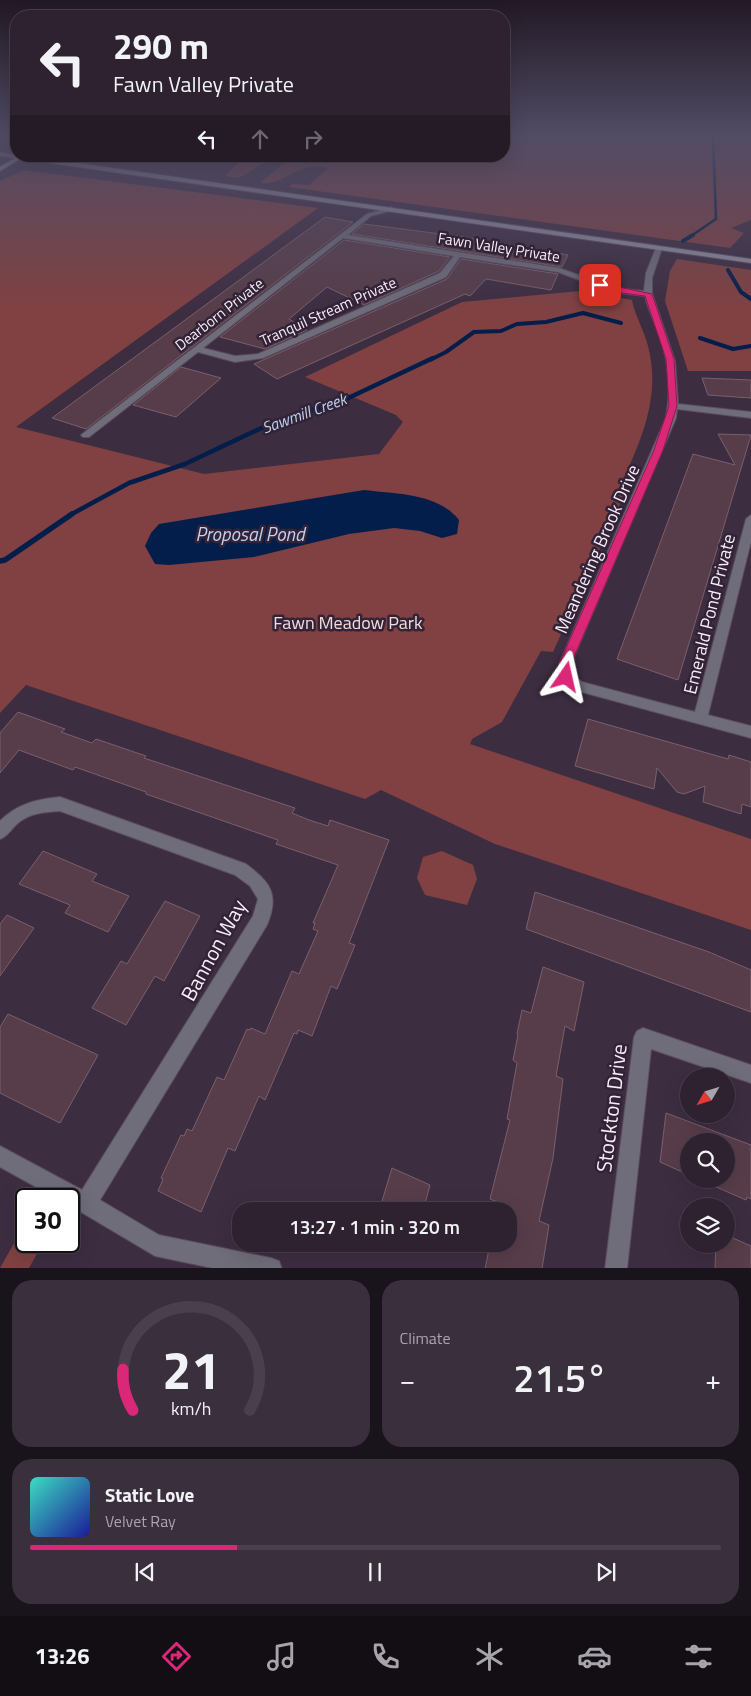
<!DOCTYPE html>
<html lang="en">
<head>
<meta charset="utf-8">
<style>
	:root { --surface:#2e2231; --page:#3a2f3d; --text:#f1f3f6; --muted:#a7a4ab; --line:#493f4d; --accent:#db2777 }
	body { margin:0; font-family:"Titillium Web",sans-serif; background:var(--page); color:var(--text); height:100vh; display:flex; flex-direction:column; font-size:19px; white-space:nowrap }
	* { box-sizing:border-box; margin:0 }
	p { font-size:16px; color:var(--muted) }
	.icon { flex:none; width:28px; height:28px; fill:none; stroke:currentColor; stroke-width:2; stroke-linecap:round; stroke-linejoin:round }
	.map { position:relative; height:1268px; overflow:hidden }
	.sheet { display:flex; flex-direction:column; gap:12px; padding:12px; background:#19131b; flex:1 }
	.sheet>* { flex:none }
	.guide { position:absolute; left:10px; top:10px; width:500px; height:152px; border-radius:20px; box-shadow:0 5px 20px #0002,0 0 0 1px var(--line); background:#2e2231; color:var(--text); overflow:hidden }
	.needle { width:32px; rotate:231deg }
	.buttons { position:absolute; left:680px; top:1068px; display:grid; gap:10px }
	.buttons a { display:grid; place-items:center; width:55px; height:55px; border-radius:50%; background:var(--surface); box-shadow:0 5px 20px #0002,0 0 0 1px var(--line); font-size:25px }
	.speed { position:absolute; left:15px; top:1188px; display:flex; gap:10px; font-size:25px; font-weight:700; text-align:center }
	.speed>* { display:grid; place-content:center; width:65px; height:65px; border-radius:50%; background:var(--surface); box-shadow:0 5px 20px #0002,0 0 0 1px var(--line); line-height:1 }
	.speed .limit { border:2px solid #111; border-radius:8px; background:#fff; color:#111 }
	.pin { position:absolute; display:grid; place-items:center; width:42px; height:42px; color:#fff; margin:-21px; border-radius:10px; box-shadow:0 2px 8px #0006 }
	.me { position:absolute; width:55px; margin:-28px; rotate:11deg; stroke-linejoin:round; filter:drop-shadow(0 0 4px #0008) }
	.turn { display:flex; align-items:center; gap:18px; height:105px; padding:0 20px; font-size:22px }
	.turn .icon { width:65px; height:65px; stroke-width:2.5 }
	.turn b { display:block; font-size:35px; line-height:42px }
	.lanes { display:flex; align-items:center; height:48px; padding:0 20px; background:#0003; justify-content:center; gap:25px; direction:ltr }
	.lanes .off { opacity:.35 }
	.big { font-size:38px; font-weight:600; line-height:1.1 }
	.sheet .tile { flex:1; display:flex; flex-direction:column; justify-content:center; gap:8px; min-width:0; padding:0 18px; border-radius:20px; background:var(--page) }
	.sheet .dial { align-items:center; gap:0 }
	.dial svg { height:130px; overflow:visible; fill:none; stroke:var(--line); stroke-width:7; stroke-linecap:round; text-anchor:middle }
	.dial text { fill:var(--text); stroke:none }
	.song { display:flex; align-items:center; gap:15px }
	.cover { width:60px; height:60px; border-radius:8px; background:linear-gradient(135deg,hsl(170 70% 55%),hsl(240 70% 35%)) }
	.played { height:5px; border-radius:2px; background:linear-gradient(90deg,var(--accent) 30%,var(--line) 30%) }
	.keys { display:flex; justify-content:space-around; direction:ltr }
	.heat { display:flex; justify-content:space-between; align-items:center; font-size:28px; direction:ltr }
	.sheet .tiles { flex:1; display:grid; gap:12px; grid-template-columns:1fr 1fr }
	.tile:last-child { grid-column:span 2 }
	.trip { position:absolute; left:232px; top:1202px; width:285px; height:50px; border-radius:20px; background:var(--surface); box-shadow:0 5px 20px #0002,0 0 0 1px var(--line); font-weight:600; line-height:50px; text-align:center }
	.tab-bar { display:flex; height:80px; justify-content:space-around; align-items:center; background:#120e14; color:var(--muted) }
	.tab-bar .icon { width:35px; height:35px }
	.tab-bar .on { color:var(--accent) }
	.tab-bar b { font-size:22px; color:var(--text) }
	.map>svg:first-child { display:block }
</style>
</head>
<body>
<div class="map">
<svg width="751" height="1269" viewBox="0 0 751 1269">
	<rect width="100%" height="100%" fill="#3d2d41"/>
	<!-- green -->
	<path fill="#814142" d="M 504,137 L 751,137 L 751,220 L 731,228 L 744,233 L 730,248 L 289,187 L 293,184 L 309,185 L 328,168 C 299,159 285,186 260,183 L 287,160 L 272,158 L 239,178 L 225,176 L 243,158 L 236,156 L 504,156 Z
		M 24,170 L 318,208 L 16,427 L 204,474 L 379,454 L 403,422 L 396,415 L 305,377 L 462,302 L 580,291 L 632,300 C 635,316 644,330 648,346 C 661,395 642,439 622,482 L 627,488 L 553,652 L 541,651 L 502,722 L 472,739 L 470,744 L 751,839 L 751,930 L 495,844 L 381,790 L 365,799 L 26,685 L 0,713 L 0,181 Z
		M 677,259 L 751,270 L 751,371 L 688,371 L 665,301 L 670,271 Z
		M 442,851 L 473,865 L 477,879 L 467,905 L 425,895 L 417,878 L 423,857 Z
		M 26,1222 L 26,1241 L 44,1241 L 29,1268 L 0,1268 Z"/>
	<!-- water -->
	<path fill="#031e4a" d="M 364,490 C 396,494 438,493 459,520 L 457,534 L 442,538 L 420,531 L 394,528 L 349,534 L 254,557 L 169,565 L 155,564 L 145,546 L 151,533 L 159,524 Z"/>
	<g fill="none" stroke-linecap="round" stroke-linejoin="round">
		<!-- stream-far3 -->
		<path stroke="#031e4a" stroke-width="2.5" d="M 691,236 L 716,219 L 713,137"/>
		<!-- stream-far2 -->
		<path stroke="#031e4a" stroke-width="4" d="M 683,241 L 693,235
			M 728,270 L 741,292 L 751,299
			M 700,338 L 733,349 L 751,346
			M 430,360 L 446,352 L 474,332 L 501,331 L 517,324 L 546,322 L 583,313 L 621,323"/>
		<!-- stream-far1 -->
		<path stroke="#031e4a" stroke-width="4.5" d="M 70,515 L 129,483 L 185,464 L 270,424 L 344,400 L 433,358"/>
		<!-- stream -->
		<path stroke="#031e4a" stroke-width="5.5" d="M 0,561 L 5,560 L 72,514"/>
	</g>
	<!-- building -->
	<path fill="#573d49" stroke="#7b5f6c" d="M 325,217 L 353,222 L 86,429 L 52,418 Z
		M 364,224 L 464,237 L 568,255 L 562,267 L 352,234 Z
		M 344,240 L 450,257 L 439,271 L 364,305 L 327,287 L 289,319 L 307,330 L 265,349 L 220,337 Z
		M 461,259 L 558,274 L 551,290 L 486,279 L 470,296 L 465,294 L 277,379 L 254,364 L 447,279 Z
		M 181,367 L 221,378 L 176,417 L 133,405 Z
		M 702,378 L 751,380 L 751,398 L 708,395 Z
		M 718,434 L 751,435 L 678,680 L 617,659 L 693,454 L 735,465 Z
		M 18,712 L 65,729 L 61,732 L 92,743 L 96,739 L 146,756 L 144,758 L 295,808 L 292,813 L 309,820 L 328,826 L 330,820 L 389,840 L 349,943 L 355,945 L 337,989 L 331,986 L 312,1036 L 298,1030 L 297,1034 L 294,1033 L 265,1100 L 259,1096 L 235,1151 L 228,1148 L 201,1212 L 158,1191 L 163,1179 L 161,1178 L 181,1135 L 184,1136 L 187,1129 L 192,1131 L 217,1077 L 224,1080 L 247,1029 L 250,1030 L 251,1028 L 265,1034 L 292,971 L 299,974 L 318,931 L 313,929 L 315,923 L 313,923 L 338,865 L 276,844 L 278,840 L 146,794 L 146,792 L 75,767 L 73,770 L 19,750 L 0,773 L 0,733 Z
		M 588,719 L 728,759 L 729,755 L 751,762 L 751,807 L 742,804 L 741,814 L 703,802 L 705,786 L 684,794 L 677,792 L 657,768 L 654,789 L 575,766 Z
		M 43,851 L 97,874 L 92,881 L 129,896 L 108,932 L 65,913 L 70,905 L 19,884 Z
		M 535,892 L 709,952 L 751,970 L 751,1012 L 526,929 Z
		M 165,901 L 200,916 L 164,981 L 155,976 L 126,1025 L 92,1008 L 121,961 L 127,964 Z
		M 7,915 L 34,928 L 0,976 L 0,924 Z
		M 543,967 L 584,982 L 574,1031 L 565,1026 L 556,1076 L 563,1079 L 553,1158 L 539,1221 L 549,1225 L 542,1269 L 485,1269 L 490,1244 L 509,1244 L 509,1211 L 498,1211 L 500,1203 L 490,1199 L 510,1120 L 507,1119 L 517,1063 L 513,1060 L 518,1035 L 517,1034 L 522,1010 L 531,1013 Z
		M 8,1014 L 98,1055 L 60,1123 L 0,1093 L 0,1027 Z
		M 666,1113 L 751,1145 L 751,1199 L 747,1197 L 746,1200 L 698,1179 L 726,1179 L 726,1141 L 689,1141 L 689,1175 L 660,1162 Z
		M 392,1168 L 430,1185 L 423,1211 L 379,1211 Z
		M 726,1235 L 751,1246 L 751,1269 L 715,1269 L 716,1244 L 726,1244 Z"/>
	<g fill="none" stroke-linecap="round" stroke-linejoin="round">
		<!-- street casing -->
		<g stroke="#5b4c5f" stroke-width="2">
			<path id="street" d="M 392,207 L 394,210 L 371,216 L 348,235 L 559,268 L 615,288 L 644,291 L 646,273 L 656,248 L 659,246 L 662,248 L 652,278 L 652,293 L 675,361 L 678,404 L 751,412 L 751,418 L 677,409 L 676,418 L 571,664 L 572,675 L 582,682 L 695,712 L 746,519 L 751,515 L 751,541 L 708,715 L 751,726 L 751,738 L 578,691 C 564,687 560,678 559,664 L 666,418 C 671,391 669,363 660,336 C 655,323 648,310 645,296 L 611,292 L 558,272 L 460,257 L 446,277 L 263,358 L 235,362 L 198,352 L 89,437 L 83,437 L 81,435 L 367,214 ZM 343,238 L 454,256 L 440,273 L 258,354 L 235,356 L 203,348 Z
				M 60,797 L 246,864 C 270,882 280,894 267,925 L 100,1200 L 159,1235 L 271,1258 L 279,1261 L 282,1269 L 217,1269 L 155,1256 L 69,1205 L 69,1199 L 58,1199 L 0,1167 L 0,1146 L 82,1190 L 253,916 L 258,899 L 250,886 L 235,875 L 60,811 C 45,812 30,813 18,823 C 11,829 8,836 0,839 L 0,821 C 17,804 37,799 60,797 Z
				M 643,1028 L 751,1065 L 751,1083 L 651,1049 L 627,1269 L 605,1269 L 634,1037 L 637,1031 Z"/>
		</g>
		<!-- secondary casing -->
		<g stroke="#5b4c5f" stroke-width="2">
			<path id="secondary" d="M 0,152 L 16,155 L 16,156 L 28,156 L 751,259 L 751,263 L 0,156 Z"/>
		</g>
		<!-- primary casing -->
		<g stroke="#5b4c5f" stroke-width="2">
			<path id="primary" d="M 18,156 L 25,156 L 0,171 L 0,167 Z"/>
		</g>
		<!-- street -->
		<use href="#street" fill="#6e6d79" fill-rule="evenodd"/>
		<!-- secondary -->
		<use href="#secondary" fill="#8f8da0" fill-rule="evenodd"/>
		<!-- primary -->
		<use href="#primary" fill="#a8a6bd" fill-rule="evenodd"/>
	</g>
	<!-- sky -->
	<linearGradient id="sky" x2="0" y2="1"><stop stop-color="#221924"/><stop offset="0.43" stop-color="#514c65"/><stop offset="1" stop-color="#514c65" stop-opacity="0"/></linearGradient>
	<rect width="751" height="315" fill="url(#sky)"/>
	<!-- route -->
	<path fill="#db2777" stroke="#8e194d" d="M 600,283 L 652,294 L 674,359 L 677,406 L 663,450 L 571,664 L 572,677 L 566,682 L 560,677 L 559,664 L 654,450 L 669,406 L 666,359 L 645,296 L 614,292 L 597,287 Z"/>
	<g text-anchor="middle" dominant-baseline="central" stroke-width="5" stroke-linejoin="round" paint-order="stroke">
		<!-- far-street labels -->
		<g font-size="15" fill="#f8edfa" stroke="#332337">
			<text transform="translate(499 247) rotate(9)">Fawn Valley Private</text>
			<text transform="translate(328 311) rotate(-24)">Tranquil Stream Private</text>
			<text transform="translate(219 314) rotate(-38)">Dearborn Private</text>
		</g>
		<!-- far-water labels -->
		<g font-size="16" font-style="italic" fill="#bed2f1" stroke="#332337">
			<text transform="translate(304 413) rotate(-20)">Sawmill Creek</text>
		</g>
		<!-- street labels -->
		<g font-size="18" fill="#f8edfa" stroke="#332337">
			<text transform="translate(597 549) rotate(-66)">Meandering Brook Drive</text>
			<text transform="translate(709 614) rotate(-76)">Emerald Pond Private</text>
		</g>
		<!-- park labels -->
		<g font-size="18" fill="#f1dbdb" stroke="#332337">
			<text x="348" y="622">Fawn Meadow Park</text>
		</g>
		<!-- water labels -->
		<g font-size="19" font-style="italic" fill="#bed2f1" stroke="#332337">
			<text x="250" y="533">Proposal Pond</text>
		</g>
		<!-- near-street labels -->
		<g font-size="21" fill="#f8edfa" stroke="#332337">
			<text transform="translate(213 950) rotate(-61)">Bannon Way</text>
			<text transform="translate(611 1108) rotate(-83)">Stockton Drive</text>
		</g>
	</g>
</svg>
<div class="buttons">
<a><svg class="needle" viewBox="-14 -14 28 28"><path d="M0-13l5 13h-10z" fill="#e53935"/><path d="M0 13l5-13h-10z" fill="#a7a4ab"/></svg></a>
<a><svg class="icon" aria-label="search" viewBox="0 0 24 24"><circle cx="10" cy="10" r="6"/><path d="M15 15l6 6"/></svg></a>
<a><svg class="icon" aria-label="layers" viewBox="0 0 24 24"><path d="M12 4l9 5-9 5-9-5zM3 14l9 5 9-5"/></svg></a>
</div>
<div class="speed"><div class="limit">30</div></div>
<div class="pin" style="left:600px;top:285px;background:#d93025"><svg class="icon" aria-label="arrive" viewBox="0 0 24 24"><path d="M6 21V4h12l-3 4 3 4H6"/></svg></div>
<svg class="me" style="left:566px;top:677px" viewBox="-20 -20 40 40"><path d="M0-17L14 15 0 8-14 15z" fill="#db2777" stroke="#fff" stroke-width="4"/></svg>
<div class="trip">13:27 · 1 min · 320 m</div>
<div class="guide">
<div class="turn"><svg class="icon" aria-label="left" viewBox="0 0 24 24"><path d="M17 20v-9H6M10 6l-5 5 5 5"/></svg><div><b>290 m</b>Fawn Valley Private</div></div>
<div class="lanes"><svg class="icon" aria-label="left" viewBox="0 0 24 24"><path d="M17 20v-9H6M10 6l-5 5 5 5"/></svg><svg class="icon off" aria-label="ahead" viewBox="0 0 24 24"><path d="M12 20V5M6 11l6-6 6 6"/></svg><svg class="icon off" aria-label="right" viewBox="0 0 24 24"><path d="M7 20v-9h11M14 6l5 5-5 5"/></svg></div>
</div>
</div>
<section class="sheet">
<div class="tiles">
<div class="tile dial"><svg viewBox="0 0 100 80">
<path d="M14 69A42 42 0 1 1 86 69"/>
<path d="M14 69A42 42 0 0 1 8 44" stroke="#db2777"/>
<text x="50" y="56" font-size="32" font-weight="700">21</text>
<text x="50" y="72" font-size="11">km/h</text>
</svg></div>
<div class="tile"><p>Climate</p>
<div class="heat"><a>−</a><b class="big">21.5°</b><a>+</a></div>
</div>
<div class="tile">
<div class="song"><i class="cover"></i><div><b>Static Love</b><p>Velvet Ray</p></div></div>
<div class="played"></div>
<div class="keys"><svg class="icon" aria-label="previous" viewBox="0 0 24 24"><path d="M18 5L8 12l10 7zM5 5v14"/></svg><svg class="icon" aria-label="pause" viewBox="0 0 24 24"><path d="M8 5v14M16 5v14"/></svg><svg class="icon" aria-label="next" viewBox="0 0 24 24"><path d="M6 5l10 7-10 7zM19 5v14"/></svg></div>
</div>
</div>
</section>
<nav class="tab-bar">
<b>13:26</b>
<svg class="icon on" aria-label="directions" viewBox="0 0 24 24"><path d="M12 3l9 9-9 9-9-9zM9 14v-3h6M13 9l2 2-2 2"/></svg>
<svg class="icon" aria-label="music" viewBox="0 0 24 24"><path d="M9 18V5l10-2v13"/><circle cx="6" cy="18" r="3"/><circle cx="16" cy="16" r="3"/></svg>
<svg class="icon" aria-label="phone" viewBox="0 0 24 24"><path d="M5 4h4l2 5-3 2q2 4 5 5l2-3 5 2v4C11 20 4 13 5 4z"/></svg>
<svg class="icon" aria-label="climate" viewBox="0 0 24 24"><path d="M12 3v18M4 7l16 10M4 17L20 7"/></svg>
<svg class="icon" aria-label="car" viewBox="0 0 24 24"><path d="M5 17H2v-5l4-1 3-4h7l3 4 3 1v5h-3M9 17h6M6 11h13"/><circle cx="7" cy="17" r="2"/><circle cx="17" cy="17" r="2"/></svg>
<svg class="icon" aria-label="filters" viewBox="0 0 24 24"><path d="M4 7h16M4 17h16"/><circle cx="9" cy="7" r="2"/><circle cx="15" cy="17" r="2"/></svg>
</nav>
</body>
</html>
